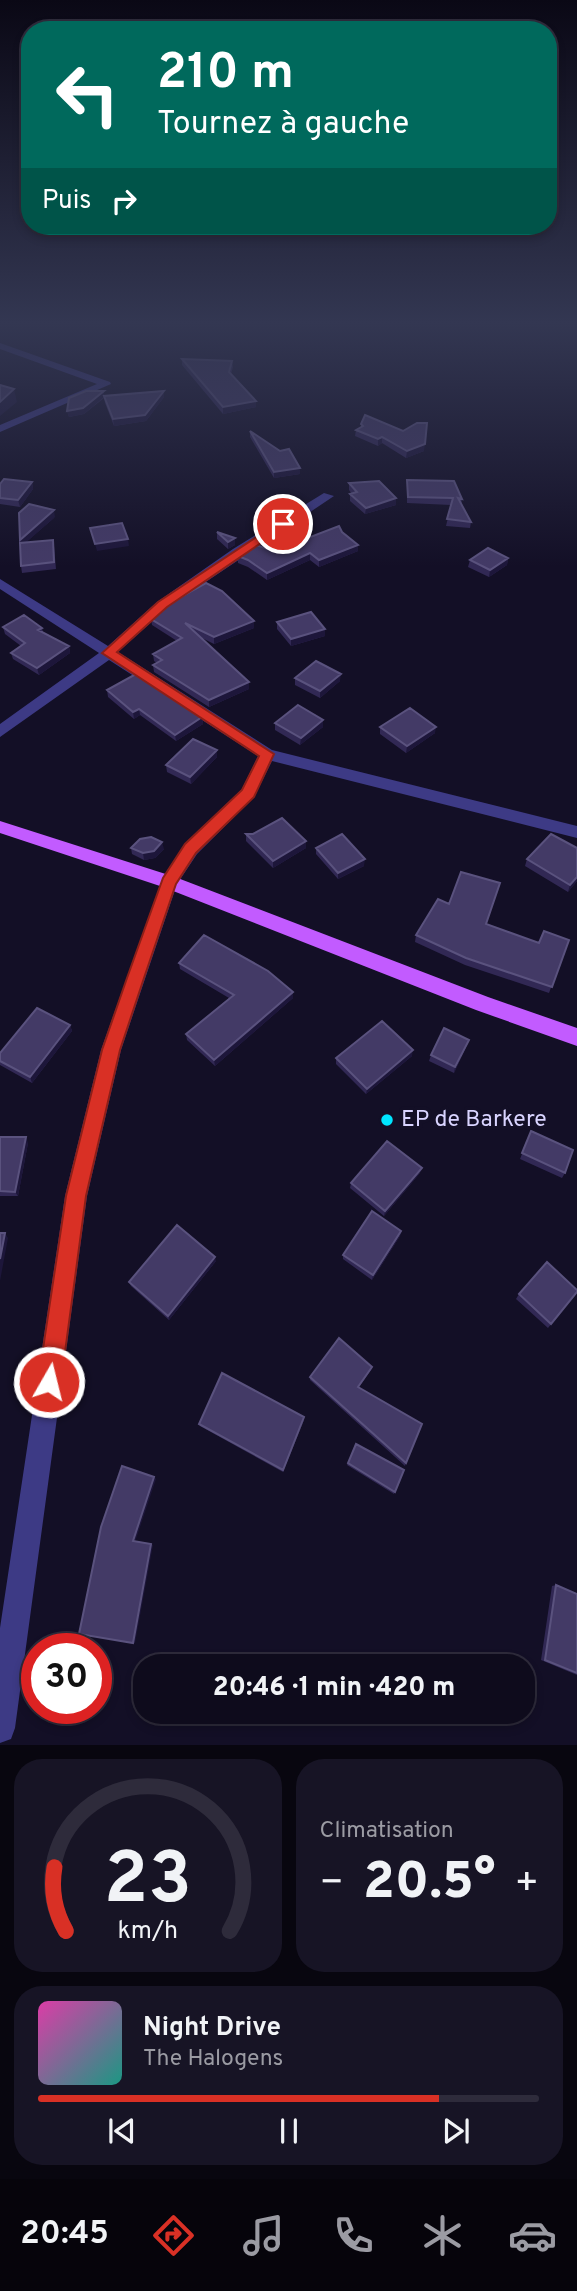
<!DOCTYPE html>
<html lang="fr">
<head>
<meta charset="utf-8">
<style>
	:root { --surface:#0e0b1c; --page:#171425; --text:#f1f3f6; --muted:#9b9ba3; --line:#2e2b3b; --accent:#d93025 }
	body { margin:0; font-family:Overpass,sans-serif; background:var(--page); color:var(--text); height:100vh; display:flex; flex-direction:column; font-size:26px; white-space:nowrap }
	* { box-sizing:border-box; margin:0 }
	p { font-size:23px; color:var(--muted) }
	.icon { flex:none; width:38px; height:38px; fill:none; stroke:currentColor; stroke-width:2; stroke-linecap:round; stroke-linejoin:round }
	.map { position:relative; height:1745px; overflow:hidden }
	.side { display:flex; flex-direction:column; gap:14px; padding:14px; background:#08060f; flex:1 }
	.side>* { flex:none }
	.top-card { position:absolute; left:21px; top:21px; width:536px; height:214px; border-radius:28px; box-shadow:0 4px 10px #0003,0 0 0 2px var(--line); background:#00695c; color:#fff; overflow:hidden }
	.speed { position:absolute; left:21px; top:1633px; display:flex; gap:14px; font-size:35px; font-weight:700; text-align:center }
	.speed>* { display:grid; place-content:center; width:91px; height:91px; border-radius:50%; background:var(--surface); box-shadow:0 4px 10px #0003,0 0 0 2px var(--line); line-height:1 }
	.speed .limit { border:10px solid #d22; background:#fff; color:#111 }
	.pin { position:absolute; display:grid; place-items:center; width:60px; height:60px; color:#fff; margin:-30px; border:4px solid #fff; border-radius:50%; box-shadow:0 2px 7px #0007 }
	.me { position:absolute; width:77px; margin:-38px; rotate:8deg; stroke-linejoin:round; filter:drop-shadow(0 0 5px #0008) }
	.turn { display:flex; align-items:center; gap:24px; height:147px; padding:0 21px; font-size:32px }
	.turn .icon { width:91px; height:91px; stroke-width:2.5 }
	.turn b { display:block; font-size:49px; line-height:60px }
	.then { display:flex; align-items:center; height:66px; padding:0 21px; background:#0003; gap:14px; font-size:26px }
	.big { font-size:52px; font-weight:800; line-height:1.1 }
	.side .tile { flex:1; display:flex; flex-direction:column; justify-content:center; gap:10px; min-width:0; padding:0 24px; border-radius:28px; background:var(--page) }
	.side .dial { align-items:center; gap:0 }
	.dial svg { height:182px; overflow:visible; fill:none; stroke:var(--line); stroke-width:7; stroke-linecap:round; text-anchor:middle }
	.dial text { fill:var(--text); stroke:none }
	.song { display:flex; align-items:center; gap:21px }
	.cover { width:84px; height:84px; border-radius:10px; background:linear-gradient(135deg,hsl(320 70% 55%),hsl(170 70% 35%)) }
	.played { height:7px; border-radius:4px; background:linear-gradient(90deg,var(--accent) 80%,var(--line) 80%) }
	.keys { display:flex; justify-content:space-around; direction:ltr }
	.heat { display:flex; justify-content:space-between; align-items:center; font-size:38px; direction:ltr }
	.side .tiles { flex:1; display:grid; gap:14px; grid-template-columns:1fr 1fr }
	.tile:last-child { grid-column:span 2 }
	.trip { position:absolute; left:133px; top:1654px; width:402px; height:70px; border-radius:28px; background:var(--surface); box-shadow:0 4px 10px #0003,0 0 0 2px var(--line); font-weight:800; line-height:70px; text-align:center }
	.menu { display:flex; height:112px; justify-content:space-around; align-items:center; background:#06040b; color:var(--muted) }
	.menu .icon { width:49px; height:49px }
	.menu .current { color:var(--accent) }
	.menu b { font-size:32px; color:var(--text) }
	.map>svg:first-child { display:block }
</style>
</head>
<body>
<div class="map">
<svg width="577" height="1745" viewBox="0 0 577 1745">
	<rect width="100%" height="100%" fill="#130f26"/>
	<g fill="none" stroke-linecap="round" stroke-linejoin="round">
		<!-- minor -->
		<path fill="#3d3a85" fill-rule="evenodd" d="M 0,343 L 110,382 L 111,384 L 0,432 L 0,425 L 97,384 L 0,349 Z
			M 324,493 L 334,496 L 167,608 L 118,652 L 272,750 L 577,826 L 577,838 L 272,761 L 254,797 L 197,854 L 177,884 L 121,1050 L 87,1196 L 15,1728 L 11,1739 L 0,1743 L 0,1628 L 65,1196 L 101,1050 L 163,877 L 185,844 L 242,789 L 258,756 L 109,660 L 0,737 L 0,724 L 99,653 L 0,589 L 0,579 L 108,646 L 157,602 L 233,549 Z"/>
		<!-- primary -->
		<path fill="#c25bff" fill-rule="evenodd" d="M 0,821 L 175,877 L 488,997 L 577,1028 L 577,1046 L 476,1010 L 163,887 L 0,833 Z"/>
	</g>
	<!-- wall -->
	<path fill="#312854" d="M 182,359 L 232,361 L 233,367 L 231,374 L 256,401 L 256,407 L 223,414 L 182,365 Z
		M 104,391 L 104,396 L 164,391 L 164,397 L 146,421 L 114,426 L 105,403 L 104,398 L 84,414 L 69,417 L 67,411 Z
		M 361,424 L 424,451 L 406,458 L 382,443 L 378,446 L 355,436 L 356,430 L 361,427 Z
		M 250,431 L 300,468 L 300,474 L 274,478 L 250,437 Z
		M 407,480 L 462,499 L 461,505 L 471,522 L 470,528 L 446,526 L 451,505 L 407,503 Z
		M 32,482 L 33,489 L 20,507 L 0,504 L 0,484 Z
		M 349,483 L 396,498 L 396,505 L 365,514 L 350,501 L 350,494 L 352,494 L 349,490 Z
		M 55,517 L 26,542 L 54,546 L 56,569 L 22,573 L 21,566 L 20,540 Z
		M 217,532 L 235,538 L 235,545 L 228,549 L 217,539 Z
		M 342,532 L 358,551 L 319,567 L 310,560 L 267,580 L 248,567 L 238,563 L 238,556 L 274,551 Z
		M 508,558 L 507,565 L 489,577 L 468,567 L 470,560 Z
		M 151,619 L 254,628 L 214,644 L 200,637 L 249,682 L 249,689 L 209,707 L 154,672 L 153,665 L 157,663 L 154,661 L 153,654 L 177,641 L 152,625 Z
		M 277,622 L 325,636 L 291,646 L 277,629 Z
		M 3,627 L 42,628 L 43,632 L 69,646 L 70,653 L 39,675 L 13,659 L 11,653 L 21,646 L 5,634 Z
		M 295,678 L 340,681 L 320,698 L 295,685 Z
		M 107,690 L 202,717 L 203,724 L 176,741 L 140,715 L 134,719 L 108,697 Z
		M 323,720 L 323,727 L 300,745 L 275,730 L 275,723 Z
		M 380,727 L 435,733 L 406,753 L 380,734 Z
		M 217,750 L 217,757 L 191,784 L 167,772 L 166,765 Z
		M 246,834 L 306,848 L 273,868 L 246,841 Z
		M 131,848 L 164,849 L 155,858 L 144,860 L 132,854 Z
		M 316,848 L 364,866 L 338,879 L 316,854 Z
		M 527,859 L 577,881 L 568,892 L 525,866 Z
		M 486,924 L 539,943 L 569,940 L 549,993 L 465,965 L 415,942 L 416,935 Z
		M 179,963 L 293,992 L 293,998 L 215,1066 L 187,1040 L 186,1034 L 229,998 L 180,969 Z
		M 70,1025 L 72,1031 L 32,1083 L 0,1065 L 0,1053 Z
		M 467,1045 L 454,1073 L 429,1061 L 431,1055 Z
		M 412,1056 L 366,1094 L 336,1064 L 336,1058 Z
		M 531,1131 L 565,1173 L 562,1178 L 520,1159 Z
		M 0,1137 L 28,1143 L 18,1196 L 0,1196 Z
		M 420,1173 L 384,1216 L 350,1188 L 351,1183 Z
		M 401,1231 L 400,1236 L 372,1280 L 343,1259 L 343,1255 Z
		M 216,1261 L 169,1320 L 131,1286 L 129,1282 Z
		M 577,1292 L 548,1328 L 516,1299 L 519,1294 Z
		M 372,1367 L 371,1370 L 359,1387 L 406,1463 L 405,1466 L 310,1380 L 310,1377 Z
		M 304,1420 L 283,1472 L 200,1426 L 199,1424 Z
		M 356,1444 L 395,1492 L 394,1494 L 347,1465 Z
		M 556,1585 L 577,1594 L 577,1675 L 541,1660 L 552,1586 Z"/>
	<!-- shaded-wall -->
	<path fill="#1d163a" d="M 14,389 L 17,402 L 0,416 L 0,402 Z
		M 104,391 L 104,397 L 84,414 L 69,417 L 67,411 Z
		M 164,391 L 164,397 L 146,421 L 114,426 L 113,419 Z
		M 256,401 L 256,407 L 223,414 L 223,407 Z
		M 382,437 L 382,443 L 378,446 L 378,439 Z
		M 425,444 L 424,451 L 406,458 L 407,451 Z
		M 300,468 L 300,474 L 274,478 L 274,472 Z
		M 32,482 L 33,489 L 20,507 L 18,500 Z
		M 396,498 L 396,505 L 365,514 L 366,508 Z
		M 54,510 L 55,517 L 21,547 L 20,540 Z
		M 235,538 L 235,545 L 228,549 L 228,542 Z
		M 128,539 L 129,546 L 97,551 L 95,544 Z
		M 358,545 L 358,551 L 319,567 L 319,560 Z
		M 310,553 L 310,560 L 267,580 L 267,573 Z
		M 508,558 L 507,565 L 489,577 L 490,570 Z
		M 254,621 L 254,628 L 214,644 L 214,637 Z
		M 325,629 L 325,636 L 291,646 L 291,639 Z
		M 69,646 L 70,653 L 39,675 L 37,668 Z
		M 341,674 L 340,681 L 320,698 L 320,691 Z
		M 249,682 L 249,689 L 209,707 L 209,700 Z
		M 139,709 L 140,715 L 134,719 L 133,712 Z
		M 202,717 L 203,724 L 176,741 L 175,735 Z
		M 323,720 L 323,727 L 300,745 L 301,738 Z
		M 436,727 L 435,733 L 406,753 L 407,746 Z
		M 217,750 L 217,757 L 191,784 L 190,777 Z
		M 306,841 L 306,848 L 273,868 L 273,861 Z
		M 162,842 L 164,849 L 155,858 L 144,860 L 143,853 Z
		M 365,859 L 364,866 L 338,879 L 338,873 Z
		M 577,877 L 577,881 L 568,892 L 570,885 Z
		M 293,992 L 293,998 L 215,1066 L 214,1060 Z
		M 70,1025 L 72,1031 L 32,1083 L 30,1077 Z
		M 469,1040 L 467,1045 L 454,1073 L 455,1067 Z
		M 413,1050 L 412,1056 L 366,1094 L 367,1089 Z
		M 26,1137 L 28,1143 L 18,1196 L 15,1192 Z
		M 422,1168 L 420,1173 L 384,1216 L 385,1211 Z
		M 401,1231 L 400,1236 L 372,1280 L 373,1275 Z
		M 5,1233 L 8,1238 L 0,1281 L 0,1259 Z
		M 215,1257 L 216,1261 L 169,1320 L 168,1316 Z
		M 304,1417 L 304,1420 L 283,1472 L 283,1470 Z
		M 154,1477 L 156,1479 L 135,1542 L 133,1541 Z
		M 151,1544 L 153,1545 L 135,1643 L 133,1643 Z"/>
	<!-- building -->
	<path fill="#433a66" stroke="#5a527e" stroke-width="2" d="M 182,359 L 232,361 L 229,372 L 256,401 L 223,407 Z
		M 0,385 L 14,389 L 0,402 Z
		M 86,391 L 104,391 L 83,408 L 67,411 L 69,398 Z
		M 164,391 L 145,415 L 113,419 L 104,396 Z
		M 365,415 L 403,431 L 417,423 L 427,423 L 425,444 L 407,451 L 382,437 L 378,439 L 356,430 L 363,426 L 361,424 Z
		M 250,431 L 280,451 L 289,449 L 300,468 L 274,472 Z
		M 4,479 L 32,482 L 18,500 L 0,498 L 0,484 Z
		M 407,480 L 454,481 L 462,499 L 458,498 L 471,522 L 447,519 L 453,498 L 408,497 Z
		M 379,481 L 396,498 L 366,508 L 350,494 L 357,492 L 349,483 Z
		M 29,504 L 54,510 L 20,540 L 19,513 Z
		M 122,523 L 128,539 L 95,544 L 90,528 Z
		M 339,526 L 342,532 L 358,545 L 319,560 L 310,553 L 267,573 L 248,560 L 238,556 L 256,545 L 274,551 Z
		M 217,532 L 235,538 L 228,542 Z
		M 53,540 L 54,562 L 21,566 L 20,543 Z
		M 488,548 L 508,558 L 490,570 L 470,560 Z
		M 206,583 L 222,591 L 254,621 L 214,637 L 185,623 L 249,682 L 209,700 L 153,665 L 162,660 L 153,654 L 182,638 L 151,619 L 166,605 Z
		M 311,612 L 325,629 L 291,639 L 277,622 Z
		M 24,615 L 42,628 L 38,630 L 69,646 L 37,668 L 11,653 L 25,643 L 3,627 Z
		M 316,661 L 341,674 L 320,691 L 295,678 Z
		M 136,674 L 202,717 L 175,735 L 139,709 L 133,712 L 107,690 Z
		M 298,705 L 323,720 L 301,738 L 275,723 Z
		M 410,708 L 436,727 L 407,746 L 380,727 Z
		M 193,739 L 217,750 L 190,777 L 166,765 Z
		M 282,818 L 306,841 L 273,861 L 246,834 L 253,834 Z
		M 342,834 L 365,859 L 338,873 L 316,848 Z
		M 551,834 L 577,848 L 577,877 L 570,885 L 527,859 Z
		M 151,837 L 162,842 L 154,851 L 143,853 L 131,848 L 140,839 Z
		M 461,872 L 500,883 L 486,924 L 539,943 L 544,931 L 569,940 L 552,987 L 466,958 L 416,935 L 438,899 L 449,904 Z
		M 204,935 L 268,971 L 293,992 L 214,1060 L 186,1034 L 234,995 L 179,963 Z
		M 37,1008 L 70,1025 L 30,1077 L 0,1061 L 0,1053 Z
		M 382,1021 L 413,1050 L 367,1089 L 336,1058 Z
		M 444,1028 L 469,1040 L 455,1067 L 431,1055 Z
		M 531,1131 L 573,1150 L 565,1173 L 522,1153 Z
		M 0,1137 L 26,1137 L 15,1192 L 0,1191 Z
		M 387,1141 L 422,1168 L 385,1211 L 351,1183 Z
		M 372,1211 L 401,1231 L 373,1275 L 343,1255 Z
		M 177,1225 L 215,1257 L 168,1316 L 129,1282 Z
		M 0,1233 L 5,1233 L 0,1259 Z
		M 547,1262 L 577,1290 L 577,1292 L 551,1324 L 519,1294 Z
		M 339,1338 L 372,1367 L 358,1387 L 422,1424 L 406,1463 L 310,1377 Z
		M 222,1373 L 304,1417 L 283,1470 L 199,1424 Z
		M 356,1444 L 404,1470 L 395,1492 L 348,1463 Z
		M 122,1466 L 154,1477 L 133,1541 L 151,1544 L 133,1643 L 79,1634 L 101,1527 Z
		M 556,1585 L 577,1594 L 577,1673 L 545,1660 Z"/>
	<!-- sky -->
	<linearGradient id="sky" x2="0" y2="1"><stop stop-color="#0a0815"/><stop offset="0.57" stop-color="#333752"/><stop offset="1" stop-color="#333752" stop-opacity="0"/></linearGradient>
	<rect width="577" height="567" fill="url(#sky)"/>
	<!-- route -->
	<path fill="#d93025" stroke="#8d1f18" stroke-width="2" d="M 279,522 L 289,524 L 167,607 L 117,652 L 274,754 L 254,797 L 196,853 L 176,884 L 144,978 L 120,1050 L 86,1196 L 61,1382 L 57,1390 L 49,1393 L 41,1390 L 38,1382 L 66,1196 L 102,1050 L 127,978 L 163,878 L 185,844 L 242,790 L 259,756 L 102,653 L 158,602 Z"/>
	<!-- markers -->
	<circle fill="#00e5ff" stroke="#130f26" stroke-width="2.5" cx="387" cy="1120" r="7"/>
	<g text-anchor="middle" dominant-baseline="central" stroke-width="7" stroke-linejoin="round" paint-order="stroke">
		<!-- near-poi labels -->
		<g font-size="23" fill="#d9d4ff" stroke="#130f26" text-anchor="start">
			<text x="401" y="1120">EP de Barkere</text>
		</g>
	</g>
</svg>
<div class="speed"><div class="limit">30</div></div>
<div class="pin" style="left:283px;top:524px;background:#d93025"><svg class="icon" aria-label="arrive" viewBox="0 0 24 24"><path d="M6 21V4h12l-3 4 3 4H6"/></svg></div>
<svg class="me" style="left:49px;top:1382px" viewBox="-20 -20 40 40"><circle r="17" fill="#d93025" stroke="#fff" stroke-width="3"/><path d="M0-11L8 9 0 5-8 9z" fill="#fff"/></svg>
<div class="trip">20:46 · 1 min · 420 m</div>
<div class="top-card">
<div class="turn"><svg class="icon" aria-label="left" viewBox="0 0 24 24"><path d="M17 20v-9H6M10 6l-5 5 5 5"/></svg><div><b>210 m</b>Tournez à gauche</div></div>
<div class="then">Puis<svg class="icon" aria-label="right" viewBox="0 0 24 24"><path d="M7 20v-9h11M14 6l5 5-5 5"/></svg></div>
</div>
</div>
<section class="side">
<div class="tiles">
<div class="tile dial"><svg viewBox="0 0 100 80">
<path d="M14 69A42 42 0 1 1 86 69"/>
<path d="M14 69A42 42 0 0 1 9 41" stroke="#d93025"/>
<text x="50" y="56" font-size="32" font-weight="700">23</text>
<text x="50" y="72" font-size="11">km/h</text>
</svg></div>
<div class="tile"><p>Climatisation</p>
<div class="heat"><a>−</a><b class="big">20.5°</b><a>+</a></div>
</div>
<div class="tile">
<div class="song"><i class="cover"></i><div><b>Night Drive</b><p>The Halogens</p></div></div>
<div class="played"></div>
<div class="keys"><svg class="icon" aria-label="previous" viewBox="0 0 24 24"><path d="M18 5L8 12l10 7zM5 5v14"/></svg><svg class="icon" aria-label="pause" viewBox="0 0 24 24"><path d="M8 5v14M16 5v14"/></svg><svg class="icon" aria-label="next" viewBox="0 0 24 24"><path d="M6 5l10 7-10 7zM19 5v14"/></svg></div>
</div>
</div>
</section>
<nav class="menu">
<b>20:45</b>
<svg class="icon current" aria-label="directions" viewBox="0 0 24 24"><path d="M12 3l9 9-9 9-9-9zM9 14v-3h6M13 9l2 2-2 2"/></svg>
<svg class="icon" aria-label="music" viewBox="0 0 24 24"><path d="M9 18V5l10-2v13"/><circle cx="6" cy="18" r="3"/><circle cx="16" cy="16" r="3"/></svg>
<svg class="icon" aria-label="phone" viewBox="0 0 24 24"><path d="M5 4h4l2 5-3 2q2 4 5 5l2-3 5 2v4C11 20 4 13 5 4z"/></svg>
<svg class="icon" aria-label="climate" viewBox="0 0 24 24"><path d="M12 3v18M4 7l16 10M4 17L20 7"/></svg>
<svg class="icon" aria-label="car" viewBox="0 0 24 24"><path d="M5 17H2v-5l4-1 3-4h7l3 4 3 1v5h-3M9 17h6M6 11h13"/><circle cx="7" cy="17" r="2"/><circle cx="17" cy="17" r="2"/></svg>
</nav>
</body>
</html>
